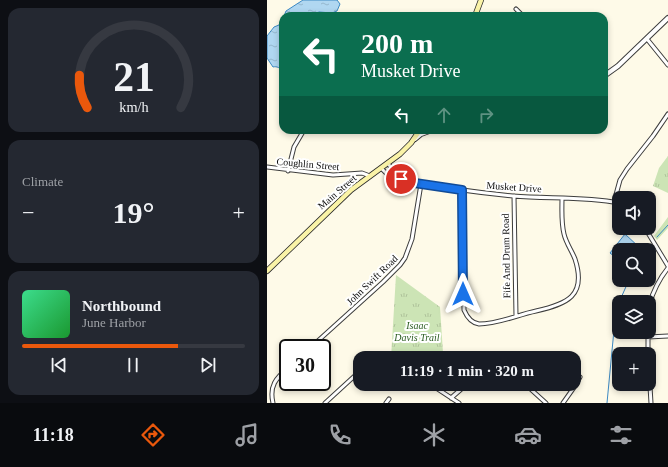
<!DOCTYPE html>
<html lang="en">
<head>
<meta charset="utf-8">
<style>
	:root { --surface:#171b24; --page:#242831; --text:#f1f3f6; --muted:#9ea1a6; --line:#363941; --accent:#ea580c }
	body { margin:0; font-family:Georgia,serif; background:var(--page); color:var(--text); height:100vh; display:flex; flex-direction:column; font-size:15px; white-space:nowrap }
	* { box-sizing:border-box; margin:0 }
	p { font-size:13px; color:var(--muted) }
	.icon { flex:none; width:22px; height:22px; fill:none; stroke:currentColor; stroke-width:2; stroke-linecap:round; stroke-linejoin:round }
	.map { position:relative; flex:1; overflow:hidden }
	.sheet { display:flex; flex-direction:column; gap:8px; padding:8px; background:#0d0f14; width:267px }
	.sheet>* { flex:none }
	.banner { position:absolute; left:12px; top:12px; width:329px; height:122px; border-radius:12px; box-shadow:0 2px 6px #0003; background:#0b6e4f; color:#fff; overflow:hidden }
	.tools { position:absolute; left:345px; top:191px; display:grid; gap:8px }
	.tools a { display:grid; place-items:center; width:44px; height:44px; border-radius:8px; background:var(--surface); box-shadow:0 2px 6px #0003; font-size:20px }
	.speed { position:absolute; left:12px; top:339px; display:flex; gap:8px; font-size:20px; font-weight:700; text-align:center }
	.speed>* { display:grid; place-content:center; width:52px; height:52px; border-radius:50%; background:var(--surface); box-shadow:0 2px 6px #0003; line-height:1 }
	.speed .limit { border:2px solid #111; border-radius:6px; background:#fff; color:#111 }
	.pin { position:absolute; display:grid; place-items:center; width:34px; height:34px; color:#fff; margin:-17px; border:2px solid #fff; border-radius:50%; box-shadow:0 1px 4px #0007 }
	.me { position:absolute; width:44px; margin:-22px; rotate:0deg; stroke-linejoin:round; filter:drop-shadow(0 0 3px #0008) }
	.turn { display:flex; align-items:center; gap:14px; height:84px; padding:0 16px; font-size:18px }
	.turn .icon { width:52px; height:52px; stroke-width:2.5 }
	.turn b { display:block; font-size:28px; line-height:34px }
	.lanes { display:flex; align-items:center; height:38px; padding:0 16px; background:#0003; justify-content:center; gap:20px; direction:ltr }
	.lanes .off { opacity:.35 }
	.big { font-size:30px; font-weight:600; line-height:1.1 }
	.sheet .widget { flex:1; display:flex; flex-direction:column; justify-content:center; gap:6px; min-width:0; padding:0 14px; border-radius:12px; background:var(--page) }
	.sheet .dial { align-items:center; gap:0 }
	.dial svg { height:104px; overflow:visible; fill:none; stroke:var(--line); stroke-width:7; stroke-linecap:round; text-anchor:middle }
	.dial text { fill:var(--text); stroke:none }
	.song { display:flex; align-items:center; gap:12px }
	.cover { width:48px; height:48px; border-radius:6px; background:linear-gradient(135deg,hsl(150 70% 55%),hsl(130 70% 35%)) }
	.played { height:4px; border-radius:2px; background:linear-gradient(90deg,var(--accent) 70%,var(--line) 70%) }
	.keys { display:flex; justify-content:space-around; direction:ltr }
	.heat { display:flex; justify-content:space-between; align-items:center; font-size:22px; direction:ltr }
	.trip { position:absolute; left:86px; top:351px; width:228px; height:40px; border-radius:12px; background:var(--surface); box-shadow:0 2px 6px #0003; font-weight:600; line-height:40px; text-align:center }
	.tab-bar { display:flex; height:64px; justify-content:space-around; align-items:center; background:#090b0e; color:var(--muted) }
	.tab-bar .icon { width:28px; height:28px }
	.tab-bar .on { color:var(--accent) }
	.tab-bar b { font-size:18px; color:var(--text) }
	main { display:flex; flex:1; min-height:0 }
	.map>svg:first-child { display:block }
</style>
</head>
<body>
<main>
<section class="sheet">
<div class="widget dial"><svg viewBox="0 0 100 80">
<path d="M14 69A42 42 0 1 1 86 69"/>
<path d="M14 69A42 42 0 0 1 8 44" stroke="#ea580c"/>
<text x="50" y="56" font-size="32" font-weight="700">21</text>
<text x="50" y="72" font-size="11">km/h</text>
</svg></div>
<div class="widget"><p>Climate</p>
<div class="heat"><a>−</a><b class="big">19°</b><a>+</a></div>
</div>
<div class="widget">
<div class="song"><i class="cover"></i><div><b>Northbound</b><p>June Harbor</p></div></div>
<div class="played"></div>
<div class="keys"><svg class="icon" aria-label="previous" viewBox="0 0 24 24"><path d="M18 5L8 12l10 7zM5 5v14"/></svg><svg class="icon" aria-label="pause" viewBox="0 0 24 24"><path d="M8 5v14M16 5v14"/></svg><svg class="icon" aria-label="next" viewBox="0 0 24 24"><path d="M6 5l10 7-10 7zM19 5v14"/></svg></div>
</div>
</section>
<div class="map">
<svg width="401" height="403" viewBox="0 0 401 403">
	<defs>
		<pattern id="park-tufts" width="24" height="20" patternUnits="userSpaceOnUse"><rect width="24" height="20" fill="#cce4b5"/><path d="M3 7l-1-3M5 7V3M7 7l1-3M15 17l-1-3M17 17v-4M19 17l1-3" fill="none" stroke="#aec29a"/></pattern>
		<pattern id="water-ripples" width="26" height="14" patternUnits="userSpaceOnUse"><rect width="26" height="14" fill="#b0d7f1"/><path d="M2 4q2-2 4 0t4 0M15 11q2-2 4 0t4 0" fill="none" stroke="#96b7cd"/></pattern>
	</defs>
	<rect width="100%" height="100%" fill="#fefae8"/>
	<!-- park -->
	<path fill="url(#park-tufts)" d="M 401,156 L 401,193 L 386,186 L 392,168 Z
		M 401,217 L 401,228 L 390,240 L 387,236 Z
		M 129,275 L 173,307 L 176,353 L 143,356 L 142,358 L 124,358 Z"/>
	<!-- water -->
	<path fill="url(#water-ripples)" stroke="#3c89c3" d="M 36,0 L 70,0 L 73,4 L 70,11 L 65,13 L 52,12 L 44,16 L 17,16 L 19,11 Z
		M 16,17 L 16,71 C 13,68 10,66 6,67 L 0,58 L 0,36 L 7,27 L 12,25 Z
		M 358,234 L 373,248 L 372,250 L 352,250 L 352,260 L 343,253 Z"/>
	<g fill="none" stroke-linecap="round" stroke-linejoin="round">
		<!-- stream -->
		<path stroke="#3c89c3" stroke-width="1" d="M 390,237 L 401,225
			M 378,250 L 381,246
			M 340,403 L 349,309 L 362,280"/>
		<!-- minor casing -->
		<g stroke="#3d3d3d" stroke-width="5">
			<path id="minor" d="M 249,9 L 256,16
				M 380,39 L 401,65
				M 121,163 L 127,173 L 135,179
				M 0,167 L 66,175 L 95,173 L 103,176
				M 114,168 L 124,178 L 131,180 C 169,187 207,192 246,196 C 281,199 317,196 352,203
				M 21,171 L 27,147 L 37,130
				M 195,190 L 197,310 C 200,317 204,323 212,324 C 231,324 250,315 269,311 C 300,304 320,296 308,259 C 305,251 299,243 297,234 C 294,222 295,210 295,198
				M 247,196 L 249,316
				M 347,202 L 353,180 L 360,169 L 386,136 L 401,114
				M 378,228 L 401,266
				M 382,305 C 386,292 392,279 401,268
				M 381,332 L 381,354
				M 381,337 L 401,336
				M 43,348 L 116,282 L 133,265 L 138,258 L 145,239 L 154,184
				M 382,370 L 384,403
				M 163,384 L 192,403
				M 258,384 L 279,403
				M 184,398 L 200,384
				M 6,403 C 2,386 9,378 21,368
				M 58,403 L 93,371
				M 119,403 L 122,399
				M 296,403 L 308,386 L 313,377"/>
		</g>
		<!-- tertiary casing -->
		<g stroke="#3d3d3d" stroke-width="6">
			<path id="tertiary" d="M 337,76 L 351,66 L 401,18
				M 148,139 L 154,134 L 165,130"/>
		</g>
		<!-- secondary casing -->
		<g stroke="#2c2c2c" stroke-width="6">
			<path id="secondary" d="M 208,16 L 214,0
				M 0,271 L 84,190 L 133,154 L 144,143 L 153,130"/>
		</g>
		<!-- minor -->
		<use href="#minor" stroke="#fff" stroke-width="3"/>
		<!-- tertiary -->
		<use href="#tertiary" stroke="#fff" stroke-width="4"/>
		<!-- secondary -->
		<use href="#secondary" stroke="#faf3a7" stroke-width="4.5"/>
	</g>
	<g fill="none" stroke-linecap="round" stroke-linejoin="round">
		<!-- route casing -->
		<g stroke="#114b97" stroke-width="10">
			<path id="route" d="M 134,179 L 141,182 L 195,190 L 196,294"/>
		</g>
		<!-- route -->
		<use href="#route" stroke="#1a73e8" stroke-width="7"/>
	</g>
	<g text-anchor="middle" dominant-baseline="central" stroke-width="4" stroke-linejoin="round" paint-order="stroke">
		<!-- street labels -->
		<g font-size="10" fill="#0a0a0a" stroke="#fff">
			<text transform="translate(41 164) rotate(5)">Coughlin Street</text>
			<text transform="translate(247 187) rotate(4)">Musket Drive</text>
			<text transform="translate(70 192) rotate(-41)">Main Street</text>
			<text transform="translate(239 256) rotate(-91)">Fife And Drum Road</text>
			<text transform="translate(105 280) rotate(-44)">John Swift Road</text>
		</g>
		<!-- park labels -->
		<g font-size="10" font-style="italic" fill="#2a5c20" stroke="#fff">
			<text x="150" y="325">Isaac<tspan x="150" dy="12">Davis Trail</tspan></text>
		</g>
	</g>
</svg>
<div class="tools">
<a><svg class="icon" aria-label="sound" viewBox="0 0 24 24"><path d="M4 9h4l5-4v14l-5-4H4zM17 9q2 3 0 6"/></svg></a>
<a><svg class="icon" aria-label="search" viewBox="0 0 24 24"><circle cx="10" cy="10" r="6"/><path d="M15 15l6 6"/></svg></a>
<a><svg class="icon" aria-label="layers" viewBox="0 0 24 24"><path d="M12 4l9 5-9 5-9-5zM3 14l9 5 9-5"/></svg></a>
<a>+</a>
</div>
<div class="speed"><div class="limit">30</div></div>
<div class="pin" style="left:134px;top:179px;background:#d93025"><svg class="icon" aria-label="arrive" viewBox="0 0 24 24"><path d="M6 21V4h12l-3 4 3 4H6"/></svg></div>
<svg class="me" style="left:196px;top:294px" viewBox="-20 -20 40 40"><path d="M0-17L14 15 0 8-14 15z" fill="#1a73e8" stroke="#fff" stroke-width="4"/></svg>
<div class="trip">11:19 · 1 min · 320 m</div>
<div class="banner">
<div class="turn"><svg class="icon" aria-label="left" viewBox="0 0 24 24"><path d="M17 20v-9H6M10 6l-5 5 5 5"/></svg><div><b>200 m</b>Musket Drive</div></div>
<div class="lanes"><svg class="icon" aria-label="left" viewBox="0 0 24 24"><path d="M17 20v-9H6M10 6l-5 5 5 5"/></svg><svg class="icon off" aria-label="ahead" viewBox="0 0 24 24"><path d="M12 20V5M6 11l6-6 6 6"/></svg><svg class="icon off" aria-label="right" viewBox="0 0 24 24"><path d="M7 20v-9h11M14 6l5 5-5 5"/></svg></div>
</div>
</div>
</main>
<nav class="tab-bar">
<b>11:18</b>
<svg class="icon on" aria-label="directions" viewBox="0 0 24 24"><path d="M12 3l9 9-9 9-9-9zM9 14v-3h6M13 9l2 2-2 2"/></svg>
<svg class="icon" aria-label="music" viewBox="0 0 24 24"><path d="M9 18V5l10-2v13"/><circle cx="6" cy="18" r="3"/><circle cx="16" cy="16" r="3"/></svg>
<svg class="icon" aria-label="phone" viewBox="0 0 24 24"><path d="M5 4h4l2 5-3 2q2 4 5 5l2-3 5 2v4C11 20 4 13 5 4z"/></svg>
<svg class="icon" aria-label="climate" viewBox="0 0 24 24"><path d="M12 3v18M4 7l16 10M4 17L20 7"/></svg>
<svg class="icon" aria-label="car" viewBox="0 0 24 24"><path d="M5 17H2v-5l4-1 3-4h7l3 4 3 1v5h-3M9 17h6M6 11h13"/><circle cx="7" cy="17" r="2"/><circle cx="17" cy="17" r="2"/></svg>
<svg class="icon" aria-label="filters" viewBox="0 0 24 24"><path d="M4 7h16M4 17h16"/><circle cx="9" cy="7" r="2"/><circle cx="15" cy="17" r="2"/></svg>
</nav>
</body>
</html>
